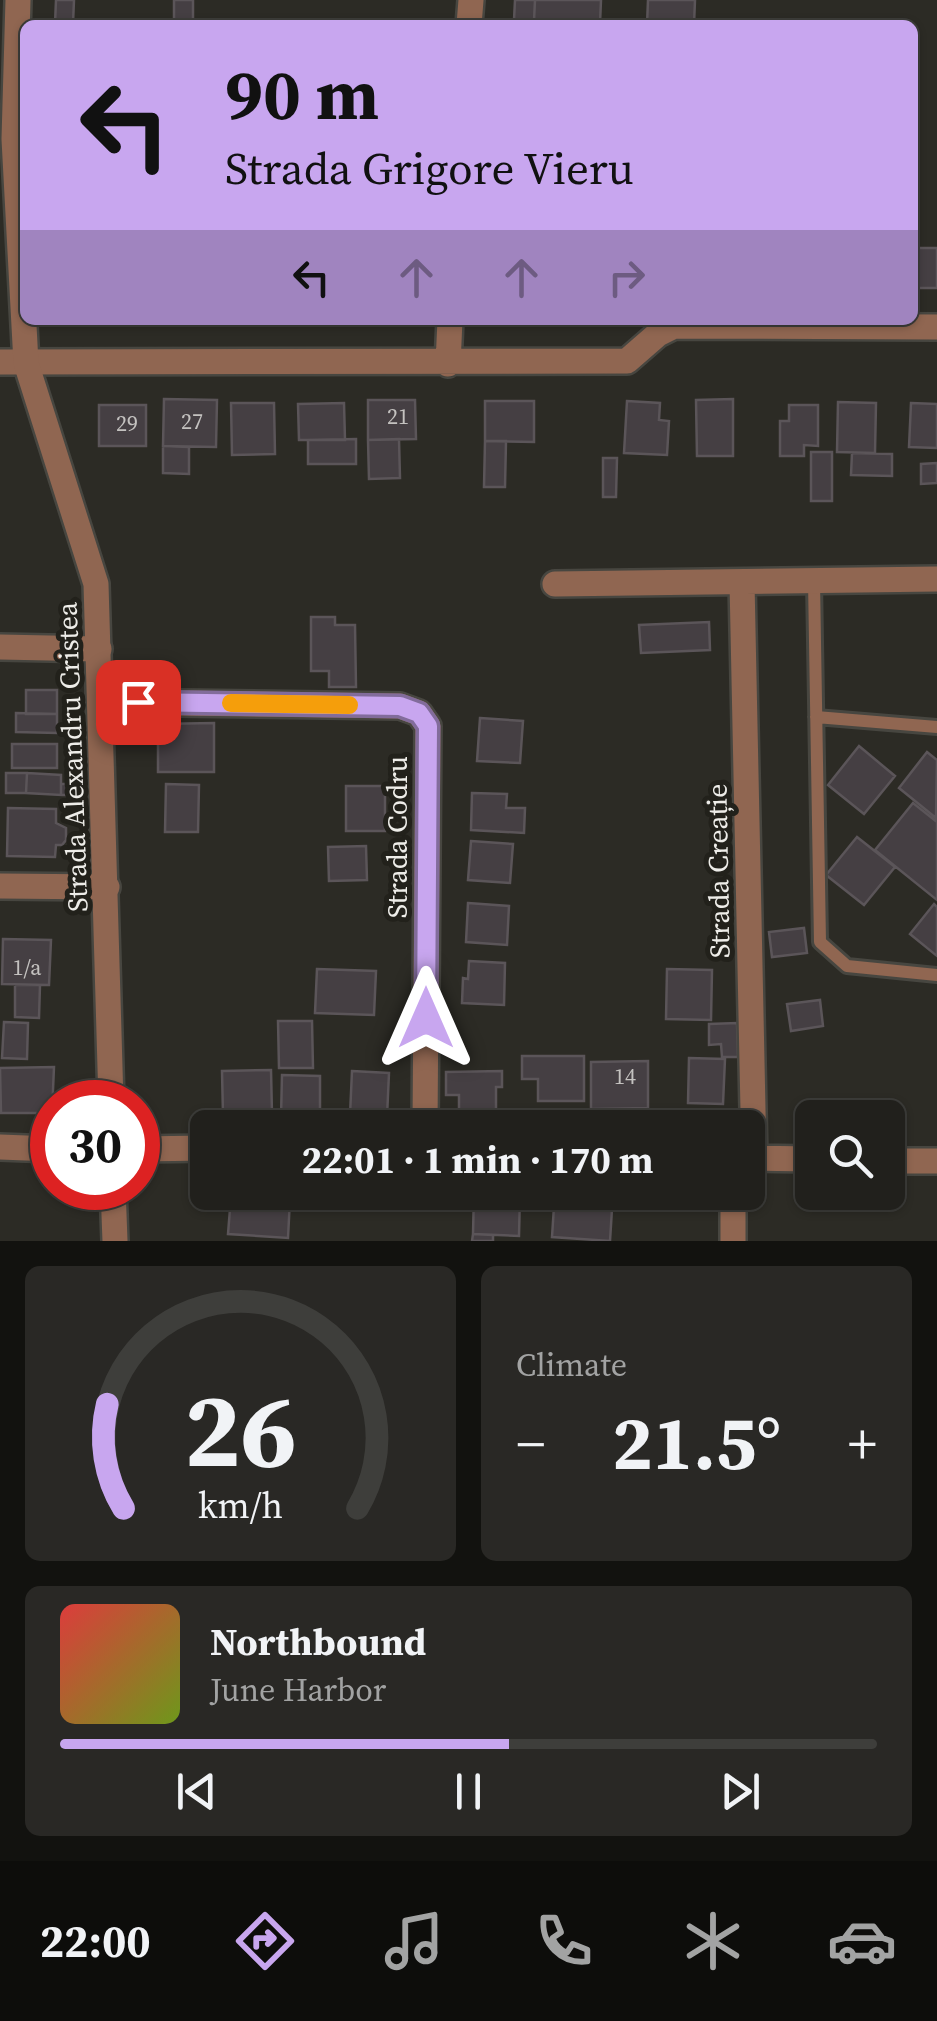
<!DOCTYPE html>
<html lang="en">
<head>
<meta charset="utf-8">
<style>
	:root { --surface:#21201c; --page:#292825; --text:#f1f3f6; --muted:#a2a3a3; --line:#3e3e3b; --accent:#c8a6ef }
	body { margin:0; font-family:"Source Serif 4",serif; background:var(--page); color:var(--text); height:100vh; display:flex; flex-direction:column; font-size:38px; white-space:nowrap }
	* { box-sizing:border-box; margin:0 }
	p { font-size:32px; color:var(--muted) }
	.icon { flex:none; width:55px; height:55px; fill:none; stroke:currentColor; stroke-width:2; stroke-linecap:round; stroke-linejoin:round }
	.map { position:relative; height:1241px; overflow:hidden }
	.side { display:flex; flex-direction:column; gap:25px; padding:25px; background:#12120f; flex:1 }
	.side>* { flex:none }
	.guide { position:absolute; left:20px; top:20px; width:898px; height:305px; border-radius:15px; box-shadow:0 2px 8px #0004,0 0 0 2px var(--line); background:#c8a6ef; color:#111; overflow:hidden }
	.controls { position:absolute; left:795px; top:1100px; display:grid; gap:20px }
	.controls a { display:grid; place-items:center; width:110px; height:110px; border-radius:15px; background:var(--surface); box-shadow:0 2px 8px #0004,0 0 0 2px var(--line); font-size:50px }
	.speed { position:absolute; left:30px; top:1080px; display:flex; gap:20px; font-size:50px; font-weight:700; text-align:center }
	.speed>* { display:grid; place-content:center; width:130px; height:130px; border-radius:50%; background:var(--surface); box-shadow:0 2px 8px #0004,0 0 0 2px var(--line); line-height:1 }
	.speed .limit { border:15px solid #d22; background:#fff; color:#111 }
	.pin { position:absolute; display:grid; place-items:center; width:85px; height:85px; color:#fff; margin:-42px; border-radius:20px; box-shadow:0 5px 15px #0006 }
	.me { position:absolute; width:110px; margin:-55px; rotate:0deg; stroke-linejoin:round; filter:drop-shadow(0 0 8px #0008) }
	.turn { display:flex; align-items:center; gap:35px; height:210px; padding:0 40px; font-size:45px }
	.turn .icon { width:130px; height:130px; stroke-width:2.5 }
	.turn b { display:block; font-size:70px; line-height:85px }
	.lanes { display:flex; align-items:center; height:95px; padding:0 40px; background:#0003; justify-content:center; gap:50px; direction:ltr }
	.lanes .off { opacity:.35 }
	.big { font-size:75px; font-weight:700; line-height:1.1 }
	.side .card { flex:1; display:flex; flex-direction:column; justify-content:center; gap:15px; min-width:0; padding:0 35px; border-radius:15px; background:var(--page) }
	.side .dial { align-items:center; gap:0 }
	.dial svg { height:260px; overflow:visible; fill:none; stroke:var(--line); stroke-width:7; stroke-linecap:round; text-anchor:middle }
	.dial text { fill:var(--text); stroke:none }
	.song { display:flex; align-items:center; gap:30px }
	.cover { width:120px; height:120px; border-radius:15px; background:linear-gradient(135deg,hsl(0 70% 55%),hsl(80 70% 35%)) }
	.played { height:10px; border-radius:5px; background:linear-gradient(90deg,var(--accent) 55%,var(--line) 55%) }
	.keys { display:flex; justify-content:space-around; direction:ltr }
	.heat { display:flex; justify-content:space-between; align-items:center; font-size:55px; direction:ltr }
	.side .tiles { flex:1; display:grid; gap:25px; grid-template-columns:1fr 1fr }
	.card:last-child { grid-column:span 2 }
	.trip { position:absolute; left:190px; top:1110px; width:575px; height:100px; border-radius:15px; background:var(--surface); box-shadow:0 2px 8px #0004,0 0 0 2px var(--line); font-weight:700; line-height:100px; text-align:center }
	.dock { display:flex; height:160px; justify-content:space-around; align-items:center; background:#0d0d0b; color:var(--muted) }
	.dock .icon { width:70px; height:70px }
	.dock .current { color:var(--accent) }
	.dock b { font-size:45px; color:var(--text) }
	.map>svg:first-child { display:block }
</style>
</head>
<body>
<div class="map">
<svg width="937" height="1241" viewBox="0 0 937 1241">
	<rect width="100%" height="100%" fill="#2c2b25"/>
	<!-- building -->
	<path fill="#453f43" stroke="#5b5559" stroke-width="2.5" d="M 56,0 L 74,0 L 73,24 L 55,24 Z
		M 174,0 L 193,0 L 193,25 L 174,25 Z
		M 515,0 L 535,0 L 534,21 L 514,20 Z
		M 535,0 L 601,0 L 600,24 L 534,21 Z
		M 648,0 L 695,0 L 694,25 L 647,25 Z
		M 912,248 L 937,248 L 937,288 L 912,288 Z
		M 173,320 L 221,320 L 221,325 L 173,325 Z
		M 273,320 L 310,320 L 310,324 L 273,324 Z
		M 359,320 L 394,320 L 394,325 L 359,324 Z
		M 164,399 L 217,400 L 216,447 L 163,446 Z
		M 733,399 L 733,456 L 697,456 L 696,400 Z
		M 368,400 L 415,400 L 416,439 L 368,440 Z
		M 485,401 L 534,401 L 534,442 L 485,441 Z
		M 627,401 L 660,403 L 659,420 L 669,421 L 667,455 L 624,453 Z
		M 838,402 L 876,403 L 875,453 L 837,452 Z
		M 231,403 L 274,403 L 275,454 L 232,455 Z
		M 344,403 L 345,440 L 299,440 L 298,404 Z
		M 911,403 L 937,404 L 937,448 L 909,447 Z
		M 99,405 L 146,405 L 146,446 L 99,446 Z
		M 789,405 L 818,405 L 818,446 L 804,445 L 804,456 L 780,456 L 780,421 L 789,421 Z
		M 356,439 L 356,464 L 308,464 L 308,440 Z
		M 399,439 L 400,478 L 369,479 L 368,440 Z
		M 485,441 L 506,441 L 505,487 L 484,487 Z
		M 163,446 L 189,447 L 189,474 L 163,473 Z
		M 811,452 L 832,452 L 832,501 L 811,501 Z
		M 852,453 L 892,454 L 892,476 L 851,475 Z
		M 603,458 L 617,458 L 616,497 L 603,497 Z
		M 937,463 L 937,483 L 921,484 L 921,464 Z
		M 311,617 L 335,617 L 335,625 L 355,625 L 356,687 L 329,687 L 329,671 L 311,671 Z
		M 709,622 L 710,650 L 641,653 L 639,625 Z
		M 26,690 L 57,690 L 57,714 L 26,714 Z
		M 16,713 L 57,714 L 57,733 L 16,732 Z
		M 480,718 L 523,721 L 520,763 L 477,761 Z
		M 214,723 L 214,772 L 158,772 L 158,724 Z
		M 12,744 L 57,744 L 57,768 L 12,768 Z
		M 859,746 L 895,776 L 864,814 L 828,785 Z
		M 927,752 L 937,760 L 936,818 L 899,788 Z
		M 6,773 L 27,773 L 26,793 L 6,793 Z
		M 27,773 L 61,775 L 61,795 L 26,793 Z
		M 61,784 L 75,784 L 75,795 L 61,795 Z
		M 166,784 L 199,785 L 198,832 L 165,832 Z
		M 346,786 L 385,786 L 385,831 L 346,831 Z
		M 472,793 L 507,794 L 506,808 L 525,808 L 524,833 L 471,830 Z
		M 913,803 L 937,822 L 937,900 L 875,850 Z
		M 8,808 L 56,809 L 56,823 L 66,828 L 66,840 L 62,845 L 56,845 L 55,857 L 7,856 Z
		M 857,837 L 895,867 L 864,905 L 826,875 Z
		M 471,841 L 513,844 L 510,883 L 468,880 Z
		M 366,846 L 367,880 L 329,881 L 328,847 Z
		M 468,903 L 509,906 L 507,945 L 466,942 Z
		M 934,904 L 937,907 L 937,956 L 910,934 Z
		M 804,928 L 807,953 L 772,957 L 769,932 Z
		M 3,939 L 51,940 L 49,985 L 2,984 Z
		M 469,961 L 505,963 L 504,1005 L 462,1003 L 463,978 L 468,979 Z
		M 317,969 L 376,971 L 374,1015 L 315,1013 Z
		M 667,969 L 712,970 L 711,1020 L 666,1019 Z
		M 15,985 L 40,985 L 39,1018 L 15,1017 Z
		M 820,1000 L 823,1026 L 791,1031 L 787,1004 Z
		M 278,1021 L 312,1021 L 313,1068 L 279,1068 Z
		M 4,1022 L 28,1023 L 27,1059 L 2,1058 Z
		M 737,1023 L 738,1057 L 722,1057 L 721,1044 L 709,1045 L 709,1024 Z
		M 522,1056 L 584,1056 L 584,1101 L 538,1101 L 538,1079 L 522,1079 Z
		M 689,1058 L 725,1059 L 723,1104 L 688,1103 Z
		M 648,1061 L 648,1108 L 591,1109 L 591,1062 Z
		M 54,1067 L 52,1113 L 1,1113 L 0,1068 Z
		M 271,1070 L 272,1114 L 223,1115 L 222,1071 Z
		M 352,1071 L 389,1073 L 387,1117 L 350,1115 Z
		M 502,1071 L 502,1087 L 496,1087 L 496,1109 L 459,1110 L 459,1095 L 446,1095 L 446,1072 Z
		M 282,1075 L 320,1076 L 320,1117 L 281,1117 Z
		M 474,1192 L 520,1194 L 519,1236 L 473,1234 Z
		M 231,1196 L 290,1199 L 288,1238 L 228,1234 Z
		M 554,1206 L 612,1209 L 610,1241 L 552,1237 Z
		M 473,1234 L 493,1235 L 493,1241 L 472,1241 Z"/>
	<g fill="none" stroke-linecap="round" stroke-linejoin="round">
		<!-- service casing -->
		<g stroke="#474640" stroke-width="18">
			<path id="service" d="M 814,581 L 820,942 L 847,966 L 937,975
				M 816,717 L 937,727"/>
		</g>
		<!-- minor casing -->
		<g stroke="#474640" stroke-width="30">
			<path id="minor" d="M 469,25 L 471,0
				M 0,362 L 627,361 L 658,334 L 674,326 L 937,327
				M 448,364 L 450,320
				M 742,582 L 754,1158
				M 555,584 L 937,579
				M 0,647 L 99,649
				M 101,702 L 400,706 L 419,713 L 428,726 L 425,1128
				M 0,886 L 107,887
				M 0,1147 L 52,1149
				M 138,1149 L 208,1148
				M 748,1158 L 812,1159
				M 888,1161 L 937,1161
				M 733,1241 L 733,1192"/>
		</g>
		<!-- tertiary casing -->
		<g stroke="#474640" stroke-width="30">
			<path id="tertiary" d="M 18,0 L 14,139 L 26,363 L 96,584 L 111,1102
				M 113,1188 L 115,1241"/>
		</g>
		<!-- service -->
		<use href="#service" stroke="#906651" stroke-width="12"/>
		<!-- minor -->
		<use href="#minor" stroke="#906651" stroke-width="25"/>
		<!-- tertiary -->
		<use href="#tertiary" stroke="#906651" stroke-width="25"/>
	</g>
	<g fill="none" stroke-linecap="round" stroke-linejoin="round">
		<!-- route casing -->
		<g stroke="#826c9b" stroke-width="25">
			<path id="route" d="M 138,702 L 400,706 L 419,713 L 428,726 L 426,1018"/>
		</g>
		<!-- route -->
		<use href="#route" stroke="#c8a6ef" stroke-width="18"/>
		<!-- slow -->
		<path stroke="#f59e0b" stroke-width="18" d="M 231,703 L 349,705"/>
	</g>
	<g text-anchor="middle" dominant-baseline="central" stroke-width="10" stroke-linejoin="round" paint-order="stroke">
		<!-- number labels -->
		<g font-size="22" fill="#c4c2c0">
			<text x="398" y="416">21</text>
			<text x="192" y="421">27</text>
			<text x="127" y="423">29</text>
			<text x="27" y="967">1/a</text>
			<text x="625" y="1076">14</text>
		</g>
		<!-- street labels -->
		<g font-size="28" fill="#eeede9" stroke="#22211b">
			<text transform="translate(72 757) rotate(-92)">Strada Alexandru Cristea</text>
			<text transform="translate(397 837) rotate(-90)">Strada Codru</text>
			<text transform="translate(718 871) rotate(-91)">Strada Creație</text>
		</g>
	</g>
</svg>
<div class="controls">
<a><svg class="icon" aria-label="search" viewBox="0 0 24 24"><circle cx="10" cy="10" r="6"/><path d="M15 15l6 6"/></svg></a>
</div>
<div class="speed"><div class="limit">30</div></div>
<div class="pin" style="left:138px;top:702px;background:#d93025"><svg class="icon" aria-label="arrive" viewBox="0 0 24 24"><path d="M6 21V4h12l-3 4 3 4H6"/></svg></div>
<svg class="me" style="left:426px;top:1018px" viewBox="-20 -20 40 40"><path d="M0-17L14 15 0 8-14 15z" fill="#c8a6ef" stroke="#fff" stroke-width="4"/></svg>
<div class="trip">22:01 · 1 min · 170 m</div>
<div class="guide">
<div class="turn"><svg class="icon" aria-label="left" viewBox="0 0 24 24"><path d="M17 20v-9H6M10 6l-5 5 5 5"/></svg><div><b>90 m</b>Strada Grigore Vieru</div></div>
<div class="lanes"><svg class="icon" aria-label="left" viewBox="0 0 24 24"><path d="M17 20v-9H6M10 6l-5 5 5 5"/></svg><svg class="icon off" aria-label="ahead" viewBox="0 0 24 24"><path d="M12 20V5M6 11l6-6 6 6"/></svg><svg class="icon off" aria-label="ahead" viewBox="0 0 24 24"><path d="M12 20V5M6 11l6-6 6 6"/></svg><svg class="icon off" aria-label="right" viewBox="0 0 24 24"><path d="M7 20v-9h11M14 6l5 5-5 5"/></svg></div>
</div>
</div>
<section class="side">
<div class="tiles">
<div class="card dial"><svg viewBox="0 0 100 80">
<path d="M14 69A42 42 0 1 1 86 69"/>
<path d="M14 69A42 42 0 0 1 9 37" stroke="#c8a6ef"/>
<text x="50" y="56" font-size="32" font-weight="700">26</text>
<text x="50" y="72" font-size="11">km/h</text>
</svg></div>
<div class="card"><p>Climate</p>
<div class="heat"><a>−</a><b class="big">21.5°</b><a>+</a></div>
</div>
<div class="card">
<div class="song"><i class="cover"></i><div><b>Northbound</b><p>June Harbor</p></div></div>
<div class="played"></div>
<div class="keys"><svg class="icon" aria-label="previous" viewBox="0 0 24 24"><path d="M18 5L8 12l10 7zM5 5v14"/></svg><svg class="icon" aria-label="pause" viewBox="0 0 24 24"><path d="M8 5v14M16 5v14"/></svg><svg class="icon" aria-label="next" viewBox="0 0 24 24"><path d="M6 5l10 7-10 7zM19 5v14"/></svg></div>
</div>
</div>
</section>
<nav class="dock">
<b>22:00</b>
<svg class="icon current" aria-label="directions" viewBox="0 0 24 24"><path d="M12 3l9 9-9 9-9-9zM9 14v-3h6M13 9l2 2-2 2"/></svg>
<svg class="icon" aria-label="music" viewBox="0 0 24 24"><path d="M9 18V5l10-2v13"/><circle cx="6" cy="18" r="3"/><circle cx="16" cy="16" r="3"/></svg>
<svg class="icon" aria-label="phone" viewBox="0 0 24 24"><path d="M5 4h4l2 5-3 2q2 4 5 5l2-3 5 2v4C11 20 4 13 5 4z"/></svg>
<svg class="icon" aria-label="climate" viewBox="0 0 24 24"><path d="M12 3v18M4 7l16 10M4 17L20 7"/></svg>
<svg class="icon" aria-label="car" viewBox="0 0 24 24"><path d="M5 17H2v-5l4-1 3-4h7l3 4 3 1v5h-3M9 17h6M6 11h13"/><circle cx="7" cy="17" r="2"/><circle cx="17" cy="17" r="2"/></svg>
</nav>
</body>
</html>
